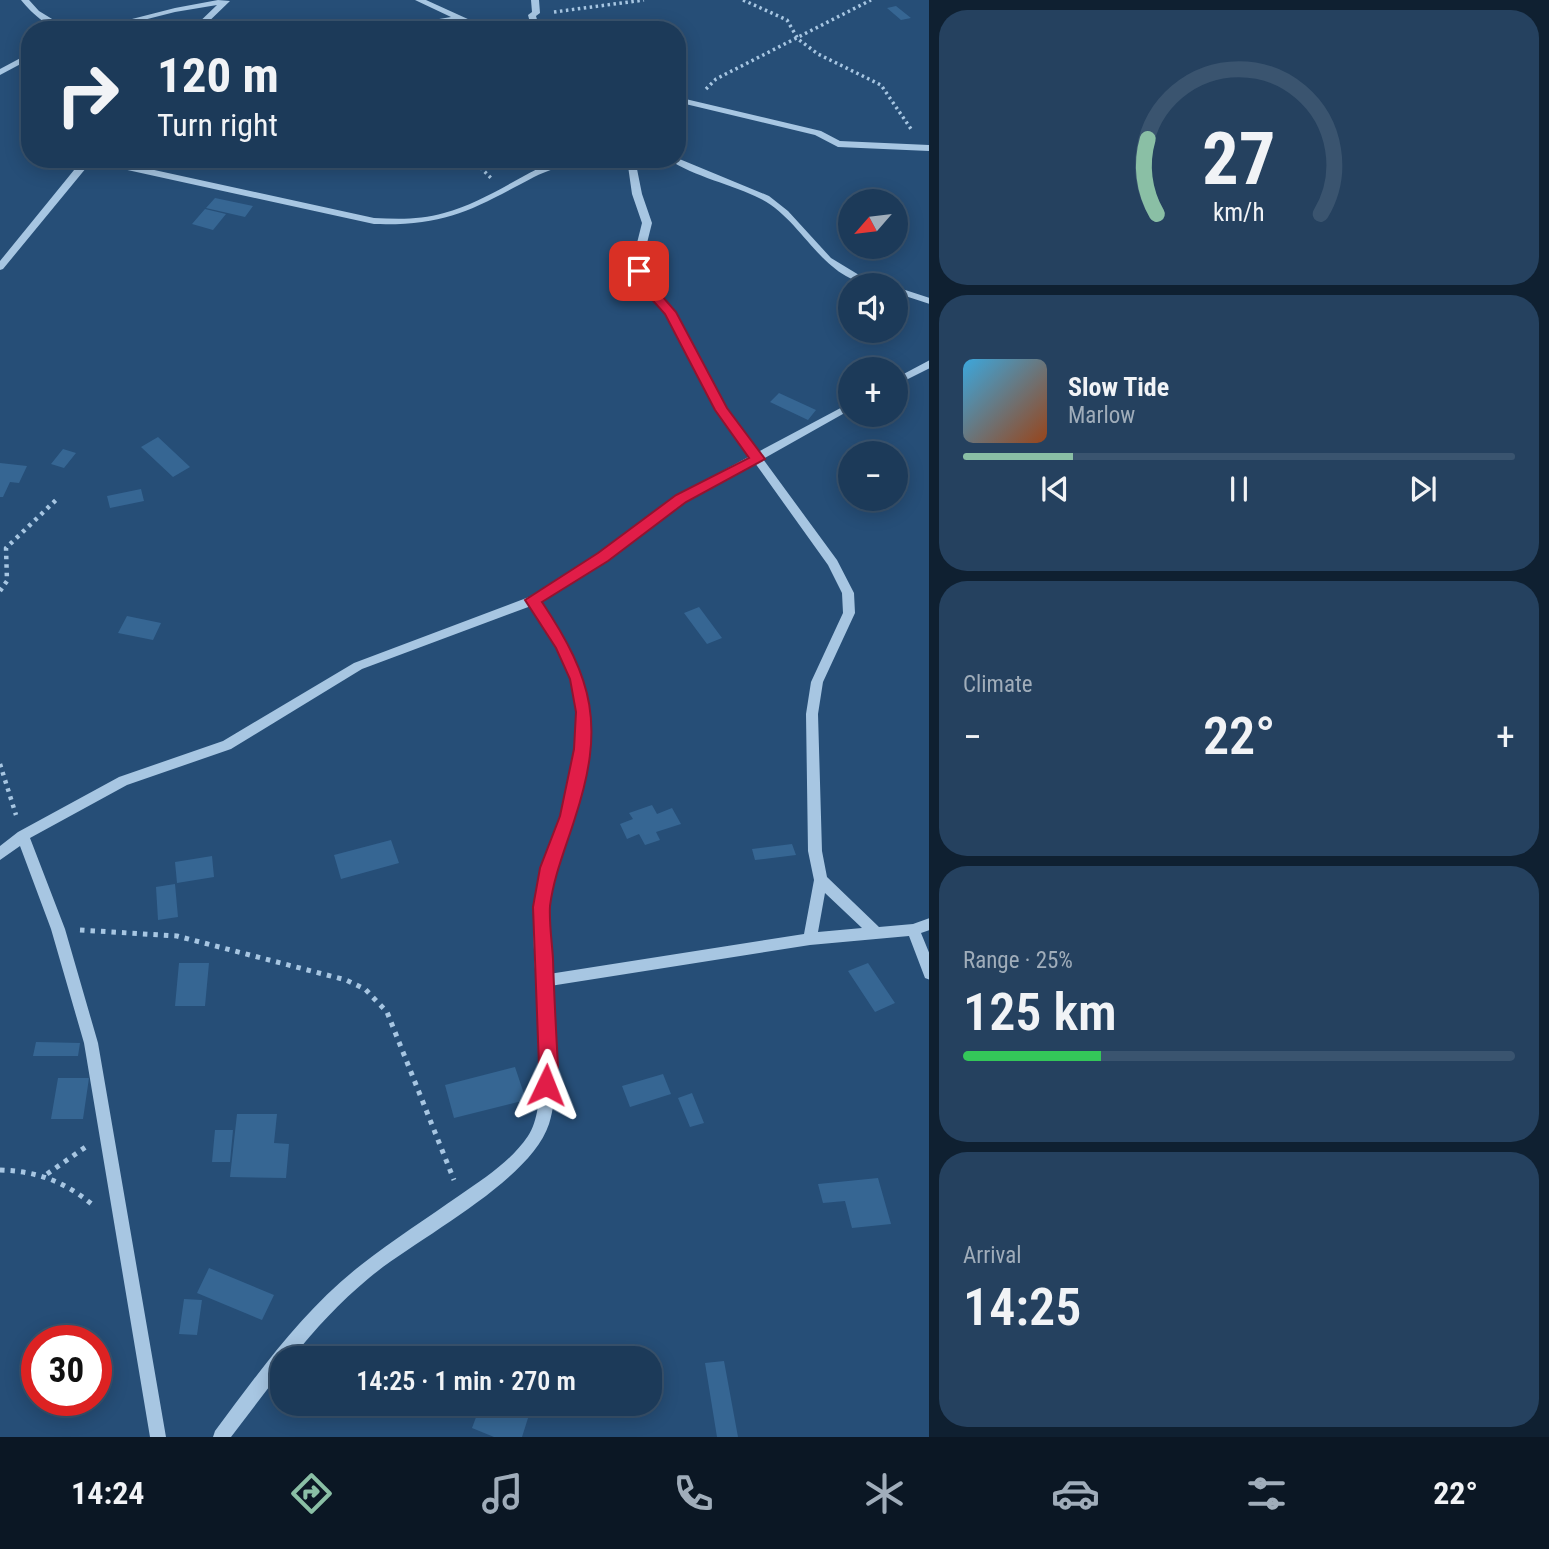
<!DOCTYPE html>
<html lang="en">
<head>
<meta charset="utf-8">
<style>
	:root { --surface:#1c3a59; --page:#25415f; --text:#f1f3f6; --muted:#a0adba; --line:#3a546f; --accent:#8abfa5 }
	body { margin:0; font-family:"Roboto Condensed",sans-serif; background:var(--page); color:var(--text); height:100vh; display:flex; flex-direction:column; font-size:26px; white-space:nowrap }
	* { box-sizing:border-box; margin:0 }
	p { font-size:23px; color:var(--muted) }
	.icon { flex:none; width:38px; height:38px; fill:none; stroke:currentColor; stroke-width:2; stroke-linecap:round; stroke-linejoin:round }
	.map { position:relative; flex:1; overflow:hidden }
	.sheet { display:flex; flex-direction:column; gap:10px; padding:10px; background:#0f2031; width:620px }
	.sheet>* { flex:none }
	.guide { position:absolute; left:21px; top:21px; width:665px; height:147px; border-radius:28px; box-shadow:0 4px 18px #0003,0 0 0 2px var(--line); background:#1c3a59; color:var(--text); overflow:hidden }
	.needle { width:46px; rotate:242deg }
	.fabs { position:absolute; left:838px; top:189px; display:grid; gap:14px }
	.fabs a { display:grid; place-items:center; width:70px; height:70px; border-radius:50%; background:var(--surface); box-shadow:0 4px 18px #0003,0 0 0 2px var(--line); font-size:35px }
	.speed { position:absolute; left:21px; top:1325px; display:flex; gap:14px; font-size:35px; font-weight:700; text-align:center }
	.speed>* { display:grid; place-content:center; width:91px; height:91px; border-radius:50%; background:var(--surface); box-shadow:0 4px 18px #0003,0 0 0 2px var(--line); line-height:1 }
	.speed .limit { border:10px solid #d22; background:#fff; color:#111 }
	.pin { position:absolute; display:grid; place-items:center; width:60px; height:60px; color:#fff; margin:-30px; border-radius:14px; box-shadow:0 4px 10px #0006 }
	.me { position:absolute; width:77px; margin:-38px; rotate:2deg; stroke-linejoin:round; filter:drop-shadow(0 0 5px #0008) }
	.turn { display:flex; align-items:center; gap:24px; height:147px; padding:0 21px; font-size:32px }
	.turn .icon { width:91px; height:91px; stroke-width:2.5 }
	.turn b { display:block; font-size:49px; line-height:60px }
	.big { font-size:52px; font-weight:600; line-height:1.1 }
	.sheet .widget { flex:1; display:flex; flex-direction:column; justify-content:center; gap:10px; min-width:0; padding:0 24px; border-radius:28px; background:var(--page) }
	.sheet .dial { align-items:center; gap:0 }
	.dial svg { height:182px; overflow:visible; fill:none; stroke:var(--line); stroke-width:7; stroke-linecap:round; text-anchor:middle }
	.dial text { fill:var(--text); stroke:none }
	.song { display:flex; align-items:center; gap:21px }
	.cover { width:84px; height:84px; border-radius:10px; background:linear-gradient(135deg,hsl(200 70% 55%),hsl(20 70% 35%)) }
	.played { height:7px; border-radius:4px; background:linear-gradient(90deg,var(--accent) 20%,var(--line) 20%) }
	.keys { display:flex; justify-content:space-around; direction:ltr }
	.heat { display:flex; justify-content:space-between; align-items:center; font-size:38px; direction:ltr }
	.charge { height:10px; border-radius:5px; background:linear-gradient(90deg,#34c759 25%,var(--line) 0) }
	.trip { position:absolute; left:270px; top:1346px; width:392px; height:70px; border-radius:28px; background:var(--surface); box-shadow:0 4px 18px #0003,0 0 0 2px var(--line); font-weight:600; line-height:70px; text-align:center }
	.tab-bar { display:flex; height:112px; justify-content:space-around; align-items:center; background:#0b1724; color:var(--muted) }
	.tab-bar .icon { width:49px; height:49px }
	.tab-bar .on { color:var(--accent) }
	.tab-bar b { font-size:32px; color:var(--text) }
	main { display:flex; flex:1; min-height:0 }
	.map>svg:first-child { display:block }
</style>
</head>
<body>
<main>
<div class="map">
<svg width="930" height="1437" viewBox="0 0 930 1437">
	<rect width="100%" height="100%" fill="#264e77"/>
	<!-- building -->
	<path fill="#366693" d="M 896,6 L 911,18 L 901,20 L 887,8 Z
		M 576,19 L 579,26 L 557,28 L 554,21 Z
		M 215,198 L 253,206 L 245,217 L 206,208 Z
		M 205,209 L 226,214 L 213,230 L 192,224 Z
		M 779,393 L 816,410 L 808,420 L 770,402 Z
		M 158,437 L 190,467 L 173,477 L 141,447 Z
		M 63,449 L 76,453 L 64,468 L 51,464 Z
		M 0,463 L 27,466 L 19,483 L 10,482 L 3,497 L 0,497 Z
		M 141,489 L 144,501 L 110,508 L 107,496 Z
		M 699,607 L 722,638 L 707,644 L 684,613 Z
		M 127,616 L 161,623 L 153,640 L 118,633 Z
		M 652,805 L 657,814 L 672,808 L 681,824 L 656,832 L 660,840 L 645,845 L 639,834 L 627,839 L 620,824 L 633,819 L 629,813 Z
		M 391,840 L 399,863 L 341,879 L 334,855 Z
		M 792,844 L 796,855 L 755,860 L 752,849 Z
		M 212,856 L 214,877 L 177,883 L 175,862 Z
		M 175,884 L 178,917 L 158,920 L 156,887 Z
		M 179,963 L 209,963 L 205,1006 L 175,1006 Z
		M 868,963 L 895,1003 L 875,1012 L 848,971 Z
		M 36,1042 L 80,1043 L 78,1056 L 33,1056 Z
		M 515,1067 L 526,1100 L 454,1118 L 445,1085 Z
		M 663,1074 L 671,1094 L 630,1107 L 622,1086 Z
		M 58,1078 L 89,1078 L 83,1119 L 51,1119 Z
		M 692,1093 L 704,1123 L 690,1127 L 678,1098 Z
		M 237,1114 L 277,1114 L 274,1143 L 289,1144 L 286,1178 L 230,1177 Z
		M 215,1130 L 233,1130 L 230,1162 L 212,1162 Z
		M 878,1178 L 891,1224 L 852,1228 L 845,1201 L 823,1203 L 818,1184 Z
		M 209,1268 L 274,1295 L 262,1320 L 197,1293 Z
		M 184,1299 L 202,1300 L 197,1335 L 179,1334 Z
		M 525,1348 L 546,1350 L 546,1358 L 525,1358 Z
		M 724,1361 L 738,1437 L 717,1437 L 705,1363 Z
		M 481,1404 L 492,1404 L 528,1418 L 522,1437 L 494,1437 L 472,1428 Z"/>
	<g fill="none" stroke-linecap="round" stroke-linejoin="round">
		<!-- path-far2 -->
		<path stroke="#a7c6e2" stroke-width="3.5" stroke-dasharray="2.5 3.5" stroke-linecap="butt" d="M 743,0 L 787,20 L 798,39 L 818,54 L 881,85 L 911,129
			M 554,12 L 644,0
			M 706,89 L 716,79 L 871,0
			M 472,159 L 491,178"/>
		<!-- path-far1 -->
		<path stroke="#a7c6e2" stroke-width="4.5" stroke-dasharray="3.5 5" stroke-linecap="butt" d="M 0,591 L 7,581 L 6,548 L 58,498
			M 0,764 L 16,815"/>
		<!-- path -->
		<path stroke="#a7c6e2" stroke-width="5" stroke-dasharray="4.5 6" stroke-linecap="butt" d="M 80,930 L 177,936 L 346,980 L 365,989 L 387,1012 L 454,1180
			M 0,1170 C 37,1171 66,1182 94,1206
			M 47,1174 L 87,1146"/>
		<!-- minor -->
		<path fill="#a7c6e2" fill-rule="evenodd" d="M 21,0 L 29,0 L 39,11 L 70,30 C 50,30 33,15 21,0 Z
			M 218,0 L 230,1 L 200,30 L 191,30 L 217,5 L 175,12 L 104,30 L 89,30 L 175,8 Z
			M 415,0 L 426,0 L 492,30 L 481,30 L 459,20 L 396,30 L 374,30 L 451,17 Z
			M 531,0 L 539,0 L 540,13 L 536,16 L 540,30 L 532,30 L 528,15 L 532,12 Z
			M 30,53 L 30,59 L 0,75 L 0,69 Z
			M 677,97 L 821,131 L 840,141 L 930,145 L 930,151 L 838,147 L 815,135 L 677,102 Z
			M 677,158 L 769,196 L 788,211 L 831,258 L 859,275 L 885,285 C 824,288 807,223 761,199 C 732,184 694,177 668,159 Z
			M 83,159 L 104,159 L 374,218 C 397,219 421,220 444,213 C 482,203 516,178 552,162 L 560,159 L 573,159 C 562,167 546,171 534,177 C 471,210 447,226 374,224 L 91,162 L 3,269 L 0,270 L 0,261 Z
			M 627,159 L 635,159 L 642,194 L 652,223 L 642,263 L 647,280 L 675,312 L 725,408 L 758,452 L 850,403 L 850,410 L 763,459 L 837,560 L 854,593 L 855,613 L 823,682 L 818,714 L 822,851 L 827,877 L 879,927 L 913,924 L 930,918 L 930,930 L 921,933 L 930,955 L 930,980 L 925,978 L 909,936 L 810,945 L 550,986 C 553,1025 561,1088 549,1124 C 530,1182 417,1238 369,1278 C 340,1302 315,1329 292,1358 L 282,1358 L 282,1370 L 231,1437 L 213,1437 L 215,1431 C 259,1372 303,1310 361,1265 C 393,1240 427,1218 460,1195 C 485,1178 511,1161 528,1136 C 554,1098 531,977 534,927 C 538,853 583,786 577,711 C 574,671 552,638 531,606 L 362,669 L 231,749 L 127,785 L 30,838 L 65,929 L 98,1043 L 166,1437 L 150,1437 L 84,1043 L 51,929 L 20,846 L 0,860 L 0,846 L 18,832 L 119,777 L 223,741 L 354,663 L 529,597 L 599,554 L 677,496 L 750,456 L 716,409 L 666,313 L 637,281 L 632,263 L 642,223 L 632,194 ZM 755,463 L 828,565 L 842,593 L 843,613 L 811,682 L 806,714 L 808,851 L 814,880 L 804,934 L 549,974 C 547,942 546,910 554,878 C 568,818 599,760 587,696 C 580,661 559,631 540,601 L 607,560 L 685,502 ZM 825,893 L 862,928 L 818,932 Z
			M 896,287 L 930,298 L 930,304 L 896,293 Z
			M 930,360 L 930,368 L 896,385 L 896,378 Z"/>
	</g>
	<!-- route -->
	<path fill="#e11d48" stroke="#92132f" stroke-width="2" d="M 639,268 L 643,269 L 648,280 L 676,312 L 727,408 L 765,459 L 686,502 L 608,561 L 542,602 C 594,680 605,726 575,818 C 566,847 554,875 550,906 C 549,923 552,942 553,959 C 554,995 556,1030 558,1066 L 553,1091 L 546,1094 L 540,1091 L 537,1085 L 539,1066 L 533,907 L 540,868 L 560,816 L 574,749 L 576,712 L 570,679 L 556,648 L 525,600 L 598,553 L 676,495 L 749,458 L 715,410 L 665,314 L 638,284 L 633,271 Z"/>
</svg>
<div class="fabs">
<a><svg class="needle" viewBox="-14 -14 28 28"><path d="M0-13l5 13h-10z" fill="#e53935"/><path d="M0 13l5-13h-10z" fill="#a0adba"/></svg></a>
<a><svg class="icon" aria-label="sound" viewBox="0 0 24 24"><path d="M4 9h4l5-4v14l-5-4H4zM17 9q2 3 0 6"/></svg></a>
<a>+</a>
<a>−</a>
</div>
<div class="speed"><div class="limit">30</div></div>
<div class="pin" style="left:639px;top:271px;background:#d93025"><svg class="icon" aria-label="arrive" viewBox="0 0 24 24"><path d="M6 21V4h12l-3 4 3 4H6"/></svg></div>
<svg class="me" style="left:546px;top:1085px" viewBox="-20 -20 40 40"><path d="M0-17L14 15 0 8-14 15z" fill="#e11d48" stroke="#fff" stroke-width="4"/></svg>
<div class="trip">14:25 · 1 min · 270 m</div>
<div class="guide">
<div class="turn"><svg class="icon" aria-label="right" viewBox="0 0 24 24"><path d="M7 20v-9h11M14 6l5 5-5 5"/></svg><div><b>120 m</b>Turn right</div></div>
</div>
</div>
<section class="sheet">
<div class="widget dial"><svg viewBox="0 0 100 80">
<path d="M14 69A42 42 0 1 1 86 69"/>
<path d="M14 69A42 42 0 0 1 10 36" stroke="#8abfa5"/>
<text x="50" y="56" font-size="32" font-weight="700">27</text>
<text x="50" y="72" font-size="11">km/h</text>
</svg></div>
<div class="widget">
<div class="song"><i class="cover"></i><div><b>Slow Tide</b><p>Marlow</p></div></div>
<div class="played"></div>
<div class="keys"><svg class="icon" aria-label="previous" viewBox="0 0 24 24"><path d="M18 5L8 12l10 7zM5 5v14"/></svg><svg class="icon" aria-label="pause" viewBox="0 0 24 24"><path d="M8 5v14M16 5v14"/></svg><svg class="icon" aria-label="next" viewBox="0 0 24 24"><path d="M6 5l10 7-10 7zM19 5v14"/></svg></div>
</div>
<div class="widget"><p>Climate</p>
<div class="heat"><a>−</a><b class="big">22°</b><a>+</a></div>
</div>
<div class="widget"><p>Range · 25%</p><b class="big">125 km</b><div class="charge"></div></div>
<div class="widget"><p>Arrival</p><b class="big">14:25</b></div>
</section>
</main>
<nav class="tab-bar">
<b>14:24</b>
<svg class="icon on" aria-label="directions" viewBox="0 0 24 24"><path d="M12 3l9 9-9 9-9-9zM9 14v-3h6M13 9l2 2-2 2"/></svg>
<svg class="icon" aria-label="music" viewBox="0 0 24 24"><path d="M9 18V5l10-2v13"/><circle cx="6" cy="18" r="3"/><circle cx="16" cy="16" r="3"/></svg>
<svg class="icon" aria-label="phone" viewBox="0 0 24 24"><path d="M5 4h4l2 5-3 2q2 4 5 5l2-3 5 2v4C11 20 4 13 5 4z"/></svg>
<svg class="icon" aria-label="climate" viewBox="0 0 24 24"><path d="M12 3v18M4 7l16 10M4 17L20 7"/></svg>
<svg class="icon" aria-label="car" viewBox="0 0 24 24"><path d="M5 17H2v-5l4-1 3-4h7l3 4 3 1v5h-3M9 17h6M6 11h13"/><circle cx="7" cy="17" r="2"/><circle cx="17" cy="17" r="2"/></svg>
<svg class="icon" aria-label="filters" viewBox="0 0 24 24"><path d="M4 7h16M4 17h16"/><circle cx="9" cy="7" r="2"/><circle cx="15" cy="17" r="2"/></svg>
<b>22°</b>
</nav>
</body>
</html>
